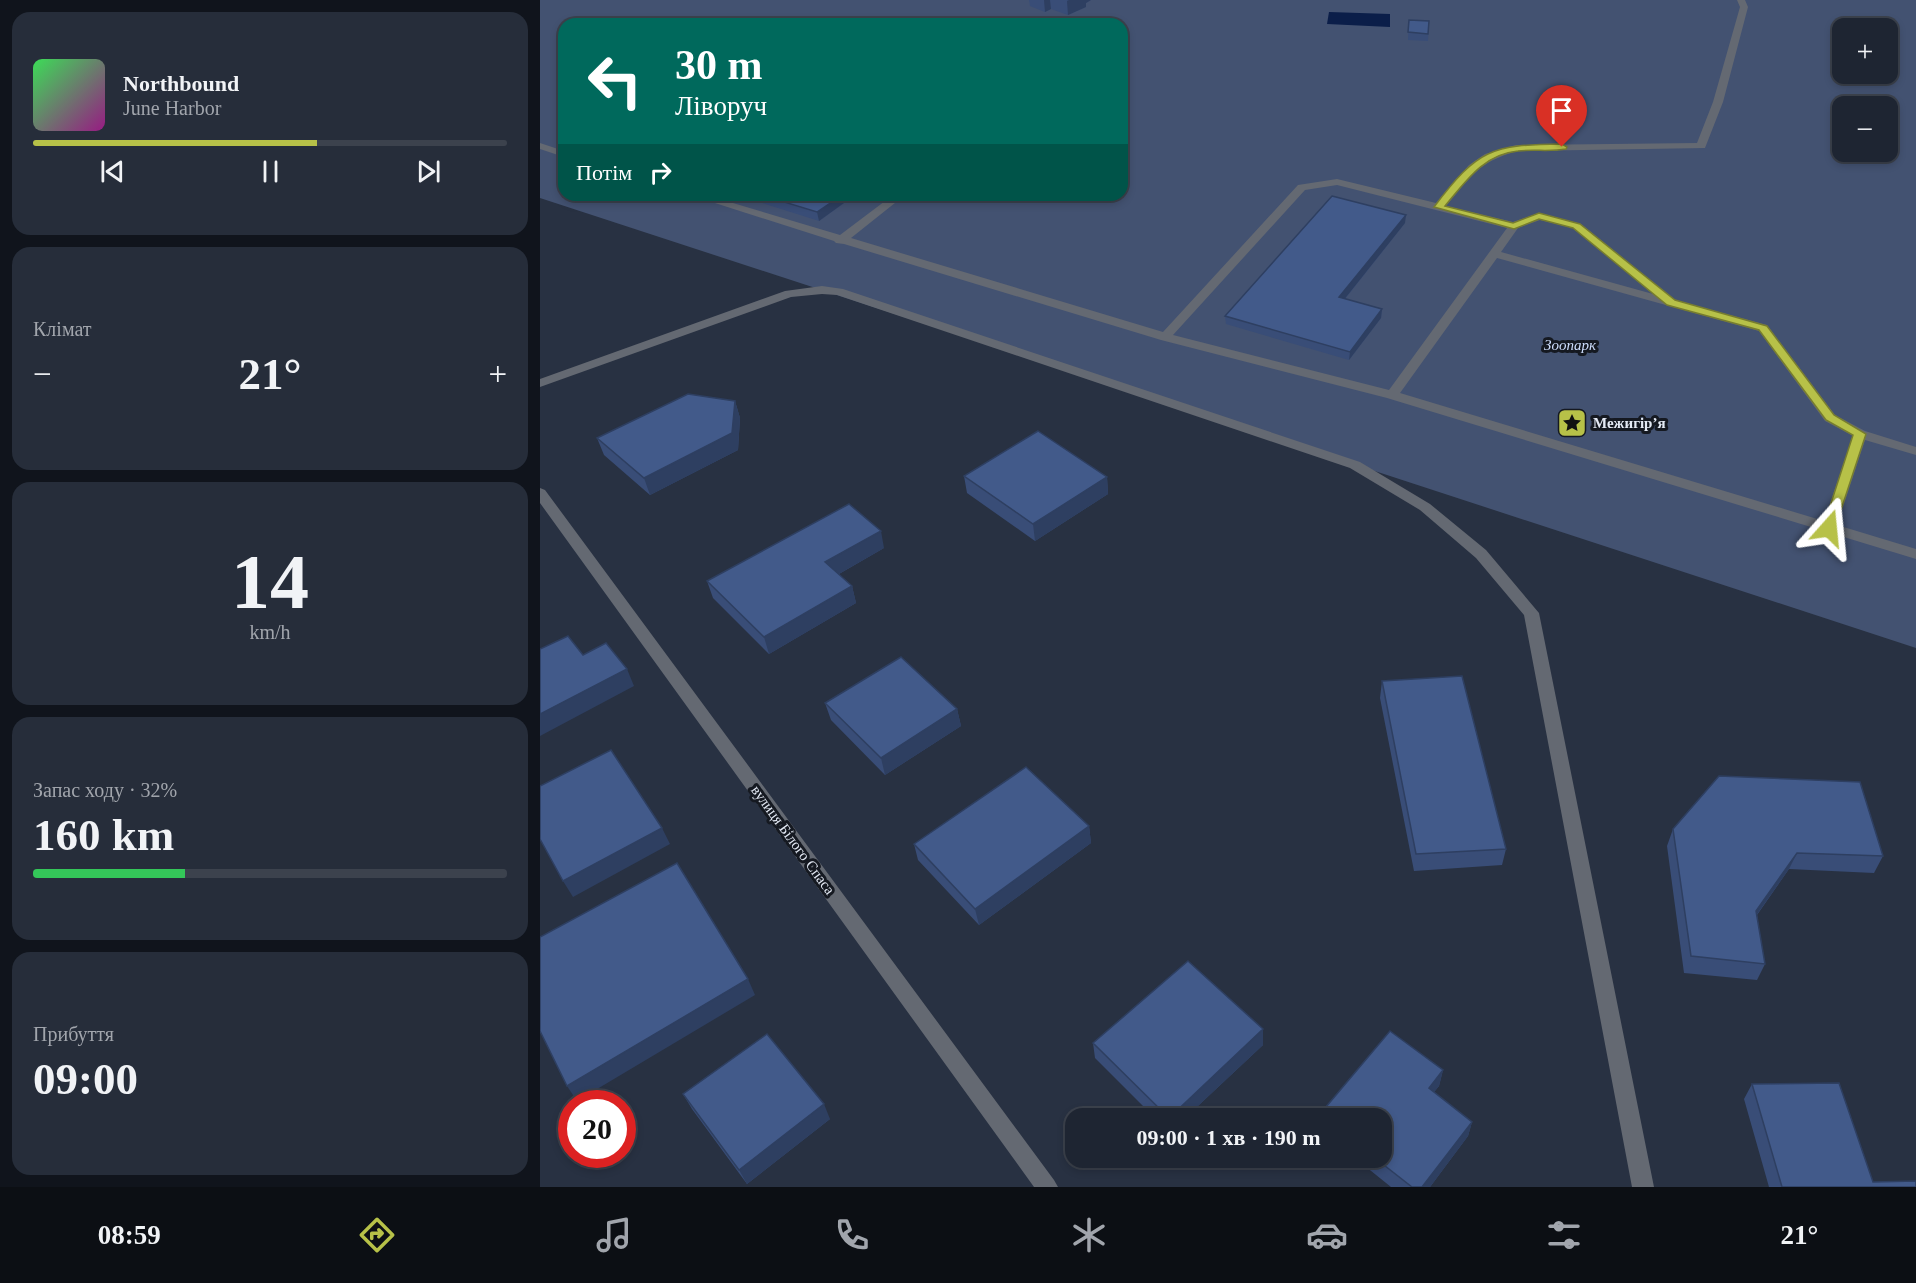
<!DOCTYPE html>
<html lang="uk">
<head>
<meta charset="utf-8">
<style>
	:root { --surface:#1e2532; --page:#262d3a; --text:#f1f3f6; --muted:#a1a5ac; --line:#3c424d; --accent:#b7c148 }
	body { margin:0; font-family:"Times New Roman",serif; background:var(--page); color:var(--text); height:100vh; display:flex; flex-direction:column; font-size:22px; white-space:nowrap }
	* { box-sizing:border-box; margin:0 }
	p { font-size:20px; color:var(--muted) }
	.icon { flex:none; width:33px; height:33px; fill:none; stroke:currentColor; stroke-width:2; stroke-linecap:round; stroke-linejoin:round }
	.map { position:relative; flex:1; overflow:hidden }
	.details { display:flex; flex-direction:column; gap:12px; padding:12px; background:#10141c; width:540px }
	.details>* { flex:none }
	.banner { position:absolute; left:18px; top:18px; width:570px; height:183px; border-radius:18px; box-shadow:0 3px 9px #0003,0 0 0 2px var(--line); background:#00695c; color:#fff; overflow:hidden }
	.buttons { position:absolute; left:1292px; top:18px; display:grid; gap:12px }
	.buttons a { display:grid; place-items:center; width:66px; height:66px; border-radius:12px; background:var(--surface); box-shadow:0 3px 9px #0003,0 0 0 2px var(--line); font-size:30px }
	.speed { position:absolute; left:18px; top:1090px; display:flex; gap:12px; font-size:30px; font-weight:700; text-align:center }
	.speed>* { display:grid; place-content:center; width:78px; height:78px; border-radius:50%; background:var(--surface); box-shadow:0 3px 9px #0003,0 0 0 2px var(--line); line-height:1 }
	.speed .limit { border:9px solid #d22; background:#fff; color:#111 }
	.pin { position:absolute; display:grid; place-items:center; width:51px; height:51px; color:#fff; margin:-62px -26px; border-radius:50% 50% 50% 0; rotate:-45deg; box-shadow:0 0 6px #0007 }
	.pin .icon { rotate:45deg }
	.me { position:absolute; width:66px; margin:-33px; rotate:18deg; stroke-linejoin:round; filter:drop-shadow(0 0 4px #0008) }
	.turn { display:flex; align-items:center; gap:21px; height:126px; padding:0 18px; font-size:27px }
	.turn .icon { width:78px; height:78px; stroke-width:2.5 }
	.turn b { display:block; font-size:42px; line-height:51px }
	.then { display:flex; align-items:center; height:57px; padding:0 18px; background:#0003; gap:12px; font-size:22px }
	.big { font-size:45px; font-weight:700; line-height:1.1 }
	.details .card { flex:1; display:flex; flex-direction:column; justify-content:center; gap:9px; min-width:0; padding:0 21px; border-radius:18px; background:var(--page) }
	.details .dial { align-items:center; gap:0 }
	.dial b { font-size:78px; line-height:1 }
	.song { display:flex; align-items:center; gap:18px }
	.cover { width:72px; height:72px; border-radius:9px; background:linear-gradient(135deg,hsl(130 70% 55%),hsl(310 70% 35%)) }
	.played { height:6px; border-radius:3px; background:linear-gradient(90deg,var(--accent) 60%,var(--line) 60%) }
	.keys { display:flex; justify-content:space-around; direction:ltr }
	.heat { display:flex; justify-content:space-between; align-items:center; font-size:33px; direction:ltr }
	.charge { height:9px; border-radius:4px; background:linear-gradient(90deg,#34c759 32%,var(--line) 0) }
	.trip { position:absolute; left:525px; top:1108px; width:327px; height:60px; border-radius:18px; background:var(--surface); box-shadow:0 3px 9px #0003,0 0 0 2px var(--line); font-weight:700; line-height:60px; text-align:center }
	.tab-bar { display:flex; height:96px; justify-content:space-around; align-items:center; background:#0c0f14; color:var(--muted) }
	.tab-bar .icon { width:42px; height:42px }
	.tab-bar .current { color:var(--accent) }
	.tab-bar b { font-size:27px; color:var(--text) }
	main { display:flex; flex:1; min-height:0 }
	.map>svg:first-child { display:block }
</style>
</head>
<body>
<main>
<section class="details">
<div class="card">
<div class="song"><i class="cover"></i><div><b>Northbound</b><p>June Harbor</p></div></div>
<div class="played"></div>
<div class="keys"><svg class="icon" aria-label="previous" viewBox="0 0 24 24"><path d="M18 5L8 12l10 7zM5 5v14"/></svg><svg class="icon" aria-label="pause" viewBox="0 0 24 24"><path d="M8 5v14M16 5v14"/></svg><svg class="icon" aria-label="next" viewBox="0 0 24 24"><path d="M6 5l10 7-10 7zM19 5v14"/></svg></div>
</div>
<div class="card"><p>Клімат</p>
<div class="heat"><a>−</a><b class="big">21°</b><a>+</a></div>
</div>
<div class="card dial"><b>14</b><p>km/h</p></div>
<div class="card"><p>Запас ходу · 32%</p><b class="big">160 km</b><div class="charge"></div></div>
<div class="card"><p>Прибуття</p><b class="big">09:00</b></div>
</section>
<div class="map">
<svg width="1376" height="1187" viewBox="0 0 1376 1187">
	<rect width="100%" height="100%" fill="#283142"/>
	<!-- green -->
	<path fill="#435271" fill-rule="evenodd" d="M 0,0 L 1376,0 L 1376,648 L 0,198 ZM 24,24 L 582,24 L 582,195 L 24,195 ZM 1302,28 L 1347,28 L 1347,74 L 1302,74 ZM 1302,106 L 1347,106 L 1347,152 L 1302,152 Z"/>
	<!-- water -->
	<path fill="#0b1e49" d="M 789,12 L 850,14 L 850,27 L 787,24 Z"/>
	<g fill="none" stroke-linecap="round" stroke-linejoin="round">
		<!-- minor -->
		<path fill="#646972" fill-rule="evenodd" d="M 1197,0 L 1205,0 L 1208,7 L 1183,102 L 1165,148 L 977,151 C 937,163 932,175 906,206 L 973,222 L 999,213 L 1041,224 L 1129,295 L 1130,299 L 1227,325 L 1295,415 L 1325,431 L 1376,447 L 1376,455 L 1325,440 L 1297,525 L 1376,549 L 1376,559 L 847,398 L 621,340 L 304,244 L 296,243 L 294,241 L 150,195 L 166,195 L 300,235 L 353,195 L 365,195 L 311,238 L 623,332 L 758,185 L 797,179 L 896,203 L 929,165 L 945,154 L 976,145 L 1157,143 L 1173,102 L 1200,7 ZM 797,185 L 967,228 L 849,390 L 633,335 L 765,190 ZM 1000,220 L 1033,228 L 1113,294 L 961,252 L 978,228 ZM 957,258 L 1219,331 L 1285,421 L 1313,436 L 1284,521 L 860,393 Z
			M 0,143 L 24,151 L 24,157 L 0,149 Z
			M 282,286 L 303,289 L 820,462 L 890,504 L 946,550 L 999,613 L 1114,1187 L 1092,1187 L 984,615 L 936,558 L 880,510 L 810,468 L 297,295 L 282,294 L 251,297 L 0,387 L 0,379 L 245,291 Z
			M 0,488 L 5,490 L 514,1180 L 518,1187 L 494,1187 L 0,503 Z"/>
	</g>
	<!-- wall -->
	<path fill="#394d77" d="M 489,0 L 551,0 L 546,3 L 546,7 L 528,15 L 511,9 L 505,12 L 490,6 Z
		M 869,20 L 889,21 L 888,41 L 868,40 Z
		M 197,195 L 315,195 L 279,221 Z
		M 865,223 L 805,299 L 842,309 L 841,318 L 809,360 L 686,324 L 685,316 Z
		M 195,401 L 200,418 L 198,450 L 110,495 L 64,455 L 57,438 Z
		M 424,476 L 567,477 L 568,494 L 495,541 L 427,493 Z
		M 344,548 L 299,574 L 312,586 L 316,603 L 229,654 L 173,598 L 167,581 Z
		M 842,681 L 966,849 L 962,865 L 874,871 L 840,698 Z
		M 285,703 L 417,709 L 421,726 L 345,775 L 291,720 Z
		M 549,826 L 551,843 L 439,925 L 378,860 L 374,844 Z
		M 1133,829 L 1343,856 L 1334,873 L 1249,869 L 1217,915 L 1225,964 L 1217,980 L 1144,973 L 1127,846 Z
		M 553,1043 L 723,1045 L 644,1119 L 616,1119 L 555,1058 Z
		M 903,1070 L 899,1086 L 894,1092 L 932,1122 L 928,1136 L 890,1187 L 851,1187 L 815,1158 L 842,1158 L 842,1119 L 780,1119 L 780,1114 Z
		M 1212,1084 L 1333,1182 L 1376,1187 L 1229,1187 L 1204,1099 Z
		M 143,1094 L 290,1119 L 207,1184 L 152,1109 Z"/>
	<!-- shaded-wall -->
	<path fill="#2e3f61" d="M 504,0 L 510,0 L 511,9 L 505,12 Z
		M 529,0 L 551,0 L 546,3 L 546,7 L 528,15 L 527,1 Z
		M 302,195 L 315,195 L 279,221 L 277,212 Z
		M 866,215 L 865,223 L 799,306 L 799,297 Z
		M 842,309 L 841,318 L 809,360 L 810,352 Z
		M 195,401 L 200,418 L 198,450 L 110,495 L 104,478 Z
		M 567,477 L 568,494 L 495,541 L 493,524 Z
		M 341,531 L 344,548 L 290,579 L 285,562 Z
		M 312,586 L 316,603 L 229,654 L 224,637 Z
		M 87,669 L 94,686 L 0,736 L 0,714 Z
		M 417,709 L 421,726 L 345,775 L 341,758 Z
		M 549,826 L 551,843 L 439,925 L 435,909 Z
		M 122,828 L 130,844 L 33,897 L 23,881 Z
		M 1257,853 L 1249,869 L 1208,927 L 1216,911 Z
		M 208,979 L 215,995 L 37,1101 L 27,1086 Z
		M 723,1029 L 723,1045 L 644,1119 L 629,1119 L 629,1118 Z
		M 903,1070 L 899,1086 L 885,1104 L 889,1088 Z
		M 284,1104 L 290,1119 L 207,1184 L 199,1170 Z
		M 932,1122 L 928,1136 L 890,1187 L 882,1187 Z"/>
	<!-- building -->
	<path fill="#425a8a" stroke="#2e3f61" stroke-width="1.5" d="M 869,20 L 889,21 L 888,34 L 868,32 Z
		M 221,195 L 302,195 L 277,212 Z
		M 792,196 L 866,215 L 799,297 L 842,309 L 810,352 L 685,316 Z
		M 148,394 L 195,401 L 192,433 L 104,478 L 57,438 Z
		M 498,431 L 567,477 L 493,524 L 424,476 Z
		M 309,504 L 341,531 L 285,562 L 312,586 L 224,637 L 167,581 Z
		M 28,636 L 43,655 L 66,643 L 87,669 L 0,714 L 0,649 Z
		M 361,657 L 417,709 L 341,758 L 285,703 Z
		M 922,676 L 966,849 L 876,854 L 842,681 Z
		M 71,750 L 122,828 L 23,881 L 0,839 L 0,786 Z
		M 486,767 L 549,826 L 435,909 L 374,844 Z
		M 1179,776 L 1320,782 L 1343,856 L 1257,853 L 1216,911 L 1225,964 L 1151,956 L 1133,829 Z
		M 137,863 L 208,979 L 27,1086 L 0,1031 L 0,937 Z
		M 648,961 L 723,1029 L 629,1118 L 553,1043 Z
		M 850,1031 L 903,1070 L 889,1088 L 932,1122 L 882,1187 L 872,1187 L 835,1158 L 842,1158 L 842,1119 L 786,1119 L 780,1114 Z
		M 227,1034 L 284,1104 L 199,1170 L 143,1094 Z
		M 1299,1083 L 1333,1182 L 1376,1181 L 1376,1187 L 1242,1187 L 1212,1084 Z"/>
	<!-- route -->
	<path fill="#b7c148" stroke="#777d2f" stroke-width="1.5" d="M 1022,144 L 1027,147 L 1026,149 C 1010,152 994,149 978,151 C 944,154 926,181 905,206 L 973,223 L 999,213 L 1040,224 L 1135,300 L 1227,326 L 1294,415 L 1326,434 L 1294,531 L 1284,531 L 1283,528 L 1313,435 L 1286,420 L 1219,330 L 1127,305 L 1033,228 L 999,219 L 974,229 L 894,207 C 938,149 951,145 1022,144 Z"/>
	<!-- icons -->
	<defs>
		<g id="sight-square" transform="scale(1.5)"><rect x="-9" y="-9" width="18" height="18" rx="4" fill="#b7c148" stroke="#151921"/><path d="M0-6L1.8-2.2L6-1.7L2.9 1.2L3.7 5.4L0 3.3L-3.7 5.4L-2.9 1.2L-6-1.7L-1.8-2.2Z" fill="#111"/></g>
	</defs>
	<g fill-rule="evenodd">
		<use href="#sight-square" x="1032" y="423"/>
	</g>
	<g text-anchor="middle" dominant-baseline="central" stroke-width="6" stroke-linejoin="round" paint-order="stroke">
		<!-- park labels -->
		<g font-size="15" font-style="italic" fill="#cdddfc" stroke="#151921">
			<text x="1030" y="345">Зоопарк</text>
		</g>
		<!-- poi labels -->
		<g font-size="15" font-weight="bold" fill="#e4eaf5" stroke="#151921" text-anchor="start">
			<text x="1053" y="423">Межигір’я</text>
		</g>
		<!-- street labels -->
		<g font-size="15" fill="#e4eaf5" stroke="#151921">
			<text transform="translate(253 840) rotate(54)">вулиця Білого Спаса</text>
		</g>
	</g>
</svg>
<div class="buttons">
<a>+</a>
<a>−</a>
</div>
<div class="speed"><div class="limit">20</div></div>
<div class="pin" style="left:1022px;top:147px;background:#d93025"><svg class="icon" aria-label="arrive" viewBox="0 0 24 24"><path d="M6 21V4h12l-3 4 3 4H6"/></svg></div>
<svg class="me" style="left:1289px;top:528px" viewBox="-20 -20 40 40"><path d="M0-17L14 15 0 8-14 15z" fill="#b7c148" stroke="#fff" stroke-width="4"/></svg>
<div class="trip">09:00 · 1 хв · 190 m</div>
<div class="banner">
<div class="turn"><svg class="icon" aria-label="left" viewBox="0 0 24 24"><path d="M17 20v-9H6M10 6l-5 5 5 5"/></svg><div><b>30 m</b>Ліворуч</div></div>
<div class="then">Потім<svg class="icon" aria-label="right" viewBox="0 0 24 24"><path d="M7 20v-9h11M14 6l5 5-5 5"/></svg></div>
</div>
</div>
</main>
<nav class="tab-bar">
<b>08:59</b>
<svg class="icon current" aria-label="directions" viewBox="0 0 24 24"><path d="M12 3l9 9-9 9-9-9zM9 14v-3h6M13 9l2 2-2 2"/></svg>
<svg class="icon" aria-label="music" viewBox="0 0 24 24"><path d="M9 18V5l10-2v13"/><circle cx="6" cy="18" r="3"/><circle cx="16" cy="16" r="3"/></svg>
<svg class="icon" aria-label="phone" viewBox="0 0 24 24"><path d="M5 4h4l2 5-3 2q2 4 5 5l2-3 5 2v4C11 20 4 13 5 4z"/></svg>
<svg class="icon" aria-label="climate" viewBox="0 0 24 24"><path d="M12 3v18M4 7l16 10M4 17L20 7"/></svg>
<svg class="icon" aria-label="car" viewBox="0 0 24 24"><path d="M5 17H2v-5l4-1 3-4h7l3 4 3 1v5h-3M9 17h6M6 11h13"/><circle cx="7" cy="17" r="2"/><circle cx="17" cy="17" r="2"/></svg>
<svg class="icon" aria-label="filters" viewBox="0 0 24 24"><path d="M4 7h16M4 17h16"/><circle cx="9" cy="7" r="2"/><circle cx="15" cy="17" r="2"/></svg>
<b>21°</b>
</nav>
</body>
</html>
